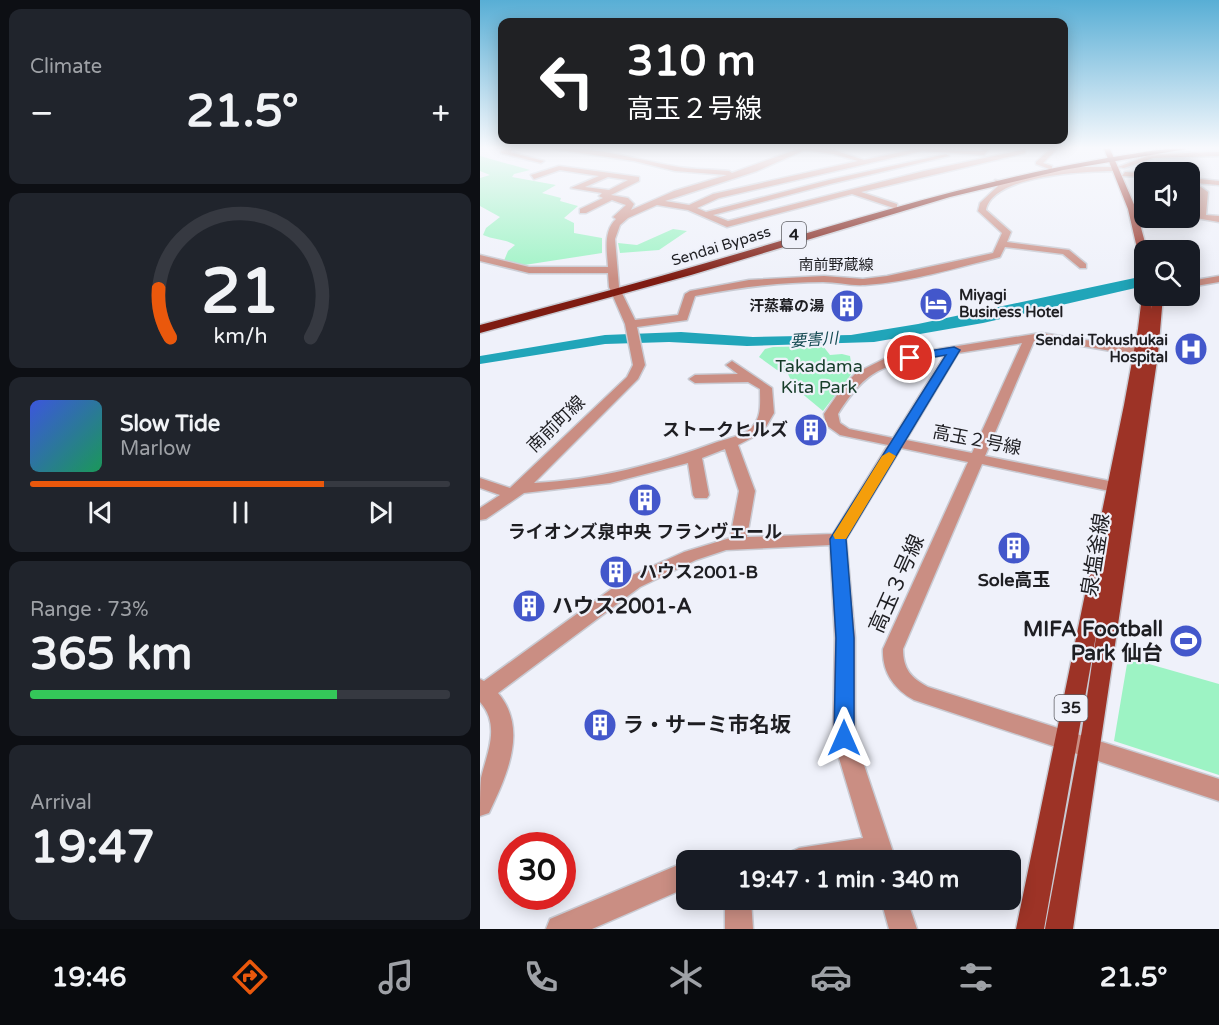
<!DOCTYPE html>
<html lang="en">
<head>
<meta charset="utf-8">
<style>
	:root { --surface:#171b24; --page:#20242c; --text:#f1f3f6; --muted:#9ea1a6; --line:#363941; --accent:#ea580c }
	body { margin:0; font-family:"Varela Round","Noto Sans JP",sans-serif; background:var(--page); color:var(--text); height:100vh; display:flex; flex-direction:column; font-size:22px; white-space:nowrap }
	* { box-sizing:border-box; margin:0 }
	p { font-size:20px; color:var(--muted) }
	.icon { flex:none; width:33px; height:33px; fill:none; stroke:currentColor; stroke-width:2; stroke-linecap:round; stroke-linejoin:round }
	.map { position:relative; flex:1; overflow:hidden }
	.details { display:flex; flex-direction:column; gap:9px; padding:9px; background:#0d0f14; width:480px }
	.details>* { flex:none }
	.hud { position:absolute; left:18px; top:18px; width:570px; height:126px; border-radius:12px; box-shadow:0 3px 15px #0003; background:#202124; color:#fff; overflow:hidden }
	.controls { position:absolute; left:654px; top:162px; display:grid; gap:12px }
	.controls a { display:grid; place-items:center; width:66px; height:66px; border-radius:12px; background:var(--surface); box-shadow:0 3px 15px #0003; font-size:30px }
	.speed { position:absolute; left:18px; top:832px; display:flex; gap:12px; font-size:30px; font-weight:700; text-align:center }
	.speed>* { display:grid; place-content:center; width:78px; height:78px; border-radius:50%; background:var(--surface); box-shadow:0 3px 15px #0003; line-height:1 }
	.speed .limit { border:9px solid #d22; background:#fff; color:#111 }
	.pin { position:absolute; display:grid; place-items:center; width:51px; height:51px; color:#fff; margin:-26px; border:3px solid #fff; border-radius:50%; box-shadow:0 2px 6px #0007 }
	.me { position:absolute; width:66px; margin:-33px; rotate:0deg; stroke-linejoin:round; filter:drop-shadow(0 0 4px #0008) }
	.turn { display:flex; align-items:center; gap:21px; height:126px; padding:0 30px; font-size:27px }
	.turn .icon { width:78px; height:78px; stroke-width:2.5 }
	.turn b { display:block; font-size:42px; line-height:51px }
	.big { font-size:45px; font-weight:700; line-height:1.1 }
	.details .tile { flex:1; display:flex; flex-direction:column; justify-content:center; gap:9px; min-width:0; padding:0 21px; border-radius:12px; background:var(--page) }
	.details .dial { align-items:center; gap:0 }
	.dial svg { height:156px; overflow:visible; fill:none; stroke:var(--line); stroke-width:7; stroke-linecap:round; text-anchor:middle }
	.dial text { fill:var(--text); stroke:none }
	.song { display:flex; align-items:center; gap:18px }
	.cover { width:72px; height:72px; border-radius:9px; background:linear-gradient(135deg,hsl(230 70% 55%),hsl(150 70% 35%)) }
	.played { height:6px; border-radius:3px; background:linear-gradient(90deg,var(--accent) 70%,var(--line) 70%) }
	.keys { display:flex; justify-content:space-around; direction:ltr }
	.heat { display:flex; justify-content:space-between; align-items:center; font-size:33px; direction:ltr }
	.charge { height:9px; border-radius:4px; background:linear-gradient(90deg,#34c759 73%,var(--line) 0) }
	.trip { position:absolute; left:196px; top:850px; width:345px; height:60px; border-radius:12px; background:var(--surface); box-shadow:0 3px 15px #0003; font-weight:700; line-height:60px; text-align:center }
	.tabs { display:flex; height:96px; justify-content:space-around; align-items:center; background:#090b0e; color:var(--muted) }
	.tabs .icon { width:42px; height:42px }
	.tabs .selected { color:var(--accent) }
	.tabs b { font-size:27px; color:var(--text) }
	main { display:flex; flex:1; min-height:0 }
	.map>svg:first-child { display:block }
</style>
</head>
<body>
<main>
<section class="details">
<div class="tile"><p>Climate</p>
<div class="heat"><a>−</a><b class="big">21.5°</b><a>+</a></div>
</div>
<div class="tile dial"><svg viewBox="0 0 100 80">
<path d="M14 69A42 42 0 1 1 86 69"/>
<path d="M14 69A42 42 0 0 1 8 44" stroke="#ea580c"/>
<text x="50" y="56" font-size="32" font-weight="700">21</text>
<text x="50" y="72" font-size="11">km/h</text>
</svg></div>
<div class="tile">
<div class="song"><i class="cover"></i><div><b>Slow Tide</b><p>Marlow</p></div></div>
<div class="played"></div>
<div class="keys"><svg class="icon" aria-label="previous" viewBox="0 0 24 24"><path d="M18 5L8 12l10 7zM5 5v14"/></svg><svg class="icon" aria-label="pause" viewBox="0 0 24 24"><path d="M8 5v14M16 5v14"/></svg><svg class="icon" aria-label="next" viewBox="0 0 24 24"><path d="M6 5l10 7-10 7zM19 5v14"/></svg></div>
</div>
<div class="tile"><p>Range · 73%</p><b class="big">365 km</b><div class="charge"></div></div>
<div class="tile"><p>Arrival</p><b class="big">19:47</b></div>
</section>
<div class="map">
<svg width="739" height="929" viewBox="0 0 739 929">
	<rect width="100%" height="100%" fill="#eff1fa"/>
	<!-- green -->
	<path fill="#9df3c4" d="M 0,156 L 50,170 L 34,174 L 32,177 L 76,185 L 62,193 L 81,198 L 80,201 L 98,206 L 84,218 L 94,223 L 94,233 L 122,238 L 122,253 L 38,266 L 23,263 L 28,251 L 35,245 C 26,239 14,240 3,235 L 6,228 L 20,217 L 0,206 L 0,178 L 10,175 L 0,171 Z
		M 193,229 L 207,231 L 179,250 L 140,253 L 138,243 L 157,245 Z
		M 343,346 L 350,355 L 362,354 L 370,356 L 371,362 L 384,364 L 373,372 L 343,411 L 314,387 L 308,374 L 297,370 L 279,357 L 285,349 L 293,347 Z
		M 648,658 L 739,684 L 739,775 L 634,741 Z"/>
	<!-- water -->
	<path fill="#21a5b9" d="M 664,276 L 664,286 L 503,323 L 394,342 L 267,346 L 189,342 L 125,344 L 0,364 L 0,356 L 125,335 L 201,332 L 273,337 L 371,335 L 438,324 Z"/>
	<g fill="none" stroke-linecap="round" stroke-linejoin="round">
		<!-- minor casing -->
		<g stroke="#c9cbd3" stroke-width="3">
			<path id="minor" d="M 26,149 L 34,149 L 30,152 L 64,161 L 61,163 L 21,153 L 21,151 Z
				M 74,149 C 113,146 154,159 193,166 C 211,170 231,169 249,171 L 252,173 L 318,149 L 354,150 L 384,160 L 435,149 L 502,151 L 503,149 L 509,149 L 504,155 L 442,151 L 239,198 L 217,208 L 226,212 L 349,180 L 466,154 L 469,156 L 350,184 L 233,215 L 248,221 L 444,171 L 546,149 L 545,153 L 381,192 L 417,204 L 417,208 L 414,208 L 372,194 L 247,227 L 208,210 L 177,205 L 148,218 L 140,225 L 135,239 L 139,287 L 155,320 L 198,315 L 205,294 L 210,291 L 269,280 L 344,276 L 383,279 L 407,276 L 513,253 L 522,233 L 498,211 L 500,203 L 518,186 L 515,180 L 524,182 L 594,167 L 639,167 L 636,171 C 607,171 512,175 506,210 L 531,232 L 527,242 L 589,250 L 606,264 L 606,268 L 600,268 L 583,254 L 525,247 L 520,257 C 476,268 430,282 385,285 C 371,286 357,282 343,282 C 299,282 257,288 215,296 L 207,320 L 157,327 L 165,365 L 158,379 L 54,483 C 117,480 178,464 237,442 C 247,439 264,435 271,428 C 282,418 280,403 280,389 L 268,382 L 215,383 L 209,379 L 215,375 L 258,374 L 246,365 L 252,361 L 292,388 L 294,413 L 283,432 L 258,445 L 275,491 L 267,537 L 353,534 L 408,445 L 360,435 L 346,425 L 344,414 L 364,385 L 376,373 L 408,357 L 561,333 L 676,351 L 676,357 L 672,358 L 561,339 L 554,341 L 505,456 L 634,482 L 642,487 L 634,492 L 502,464 L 423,649 C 423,669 431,678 448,687 L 739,779 L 739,801 L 434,700 C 414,689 402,672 403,649 L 488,462 L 421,448 L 366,539 L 375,638 L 375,738 L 416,861 L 306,861 L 310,852 L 319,848 L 383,838 L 353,738 L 355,638 L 350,545 L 246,550 L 216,560 L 160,587 L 18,693 C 49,729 26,777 9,813 L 0,816 C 0,805 0,790 1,778 C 7,753 21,725 0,702 L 0,679 L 4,681 L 148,577 L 204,552 L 250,538 L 259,491 L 245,449 L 222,458 L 229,495 L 227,498 L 215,498 L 213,495 L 208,463 L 130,483 L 44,493 L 6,519 L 0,520 L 0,508 L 20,495 L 0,488 L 0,478 L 30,488 L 147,377 L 153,365 L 145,324 L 129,287 L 128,273 L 49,273 L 0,261 L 0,255 L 49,267 L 128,267 C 127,251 123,231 136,219 L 133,217 L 146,205 L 132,200 L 106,213 L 100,213 L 100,209 L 123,198 L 119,196 L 122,193 L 91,188 L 119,176 L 80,170 L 54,179 L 51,175 L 79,166 L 159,177 L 159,181 L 131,195 L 148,198 L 154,204 L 151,210 L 194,191 L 247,175 L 195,171 L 154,161 ZM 325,150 L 353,154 L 378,161 L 233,194 L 209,205 L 185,201 L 277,171 ZM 128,177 L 148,180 L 129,190 L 105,187 ZM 542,343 L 492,453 L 426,440 L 478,353 ZM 465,355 L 413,438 L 369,429 L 360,423 L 358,414 C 390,363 408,365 465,355 Z
				M 570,149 L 577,149 L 563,163 L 572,166 L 572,170 L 556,164 L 556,162 Z
				M 739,152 L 739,156 L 673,158 L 644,168 L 638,167 L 672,154 Z
				M 645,172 L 664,173 L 664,177 L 642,176 Z
				M 710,178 L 739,181 L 739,185 L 715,183 L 728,192 L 726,215 L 739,216 L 739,222 L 710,217 L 710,213 L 718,214 L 720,193 L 710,186 Z
				M 652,207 L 664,207 L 664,211 L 649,211 L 649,207 Z
				M 739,276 L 739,282 L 710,287 L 710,281 Z
				M 207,864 L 207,890 L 199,891 L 112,929 L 66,929 L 70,919 L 198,865 Z
				M 245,900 L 271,900 L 273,929 L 245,929 Z
				M 401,900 L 427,900 L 437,929 L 409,929 Z"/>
		</g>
		<!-- major casing -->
		<g stroke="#c9cbd3" stroke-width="3">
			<path id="major" d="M 624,149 L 630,149 L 656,209 L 667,250 L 664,250 L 664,260 L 659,257 L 648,209 Z
				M 664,293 L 664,296 L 672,296 L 671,309 L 673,296 L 683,296 L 678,354 L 593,929 L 565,929 L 602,730 L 618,624 L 564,929 L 536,929 L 644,405 L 658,329 L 662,296 Z"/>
		</g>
		<!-- highway casing -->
		<g stroke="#c9cbd3" stroke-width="3">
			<path id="highway" d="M 687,149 L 706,149 L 583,170 L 470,197 L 211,275 L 0,333 L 0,325 C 78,304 156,284 233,261 C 383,217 531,169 687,149 Z"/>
		</g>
		<!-- minor -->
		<use href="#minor" fill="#ca8e83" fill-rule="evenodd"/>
		<!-- major -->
		<use href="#major" fill="#9d3326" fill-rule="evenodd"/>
		<!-- highway -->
		<use href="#highway" fill="#7e1b11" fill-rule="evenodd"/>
	</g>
	<!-- sky -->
	<linearGradient id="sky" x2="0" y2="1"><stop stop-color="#58aed5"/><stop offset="0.53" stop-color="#f8f9fd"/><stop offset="1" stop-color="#f8f9fd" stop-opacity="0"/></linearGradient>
	<rect width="739" height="279" fill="url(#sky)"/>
	<!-- route -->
	<path fill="#1a73e8" stroke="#114b97" stroke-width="1.5" d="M 474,347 L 480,350 L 366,539 L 374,638 L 374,738 L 371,744 L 364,746 L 357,744 L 354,738 L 356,638 L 350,539 L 466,355 L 430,361 L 425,358 L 430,354 Z"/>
	<!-- slow -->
	<path fill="#f59e0b" d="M 409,452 L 416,456 L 366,539 L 355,539 L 353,535 L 355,532 L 402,456 Z"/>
	<!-- icons -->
	<defs>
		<g id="hotel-disc" transform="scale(1.725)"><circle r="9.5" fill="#4357cb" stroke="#eff1fa"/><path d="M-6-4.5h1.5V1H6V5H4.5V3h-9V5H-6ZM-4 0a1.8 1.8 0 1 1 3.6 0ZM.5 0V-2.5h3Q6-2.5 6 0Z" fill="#fff"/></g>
		<g id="building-disc" transform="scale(1.725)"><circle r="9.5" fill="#4357cb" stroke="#eff1fa"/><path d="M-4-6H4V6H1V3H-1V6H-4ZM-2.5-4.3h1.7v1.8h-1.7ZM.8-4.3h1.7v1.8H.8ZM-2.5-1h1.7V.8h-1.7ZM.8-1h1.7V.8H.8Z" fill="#fff"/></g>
		<g id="hospital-disc" transform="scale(1.725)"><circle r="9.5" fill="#4357cb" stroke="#eff1fa"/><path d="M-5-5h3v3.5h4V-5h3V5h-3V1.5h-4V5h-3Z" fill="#fff"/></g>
		<g id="stadium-disc" transform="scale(1.725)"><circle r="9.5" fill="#4357cb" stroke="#eff1fa"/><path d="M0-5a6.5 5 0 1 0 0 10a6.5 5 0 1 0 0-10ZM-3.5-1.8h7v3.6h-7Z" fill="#fff"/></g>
	</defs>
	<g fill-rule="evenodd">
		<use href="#hotel-disc" x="456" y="304"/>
		<use href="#building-disc" x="367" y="306"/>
		<use href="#hospital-disc" x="711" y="349"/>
		<use href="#building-disc" x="331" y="430"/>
		<use href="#building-disc" x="165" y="500"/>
		<use href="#building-disc" x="534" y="548"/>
		<use href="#building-disc" x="136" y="572"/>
		<use href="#building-disc" x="49" y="606"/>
		<use href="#stadium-disc" x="706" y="641"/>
		<use href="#building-disc" x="120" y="725"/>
	</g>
	<g text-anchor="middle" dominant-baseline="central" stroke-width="4.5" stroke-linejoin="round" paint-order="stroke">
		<!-- far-street labels -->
		<g font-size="15" fill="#1e1e22" stroke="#eff1fa">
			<text transform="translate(241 246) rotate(-17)">Sendai Bypass</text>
			<text x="356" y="265">南前野蔵線</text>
		</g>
		<!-- far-poi labels -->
		<g font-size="15" font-weight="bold" fill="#1e1e22" stroke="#eff1fa" text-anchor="end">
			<text x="479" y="295" text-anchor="start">Miyagi<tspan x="479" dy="17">Business Hotel</tspan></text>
			<text x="344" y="306">汗蒸幕の湯</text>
			<text x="688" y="340">Sendai Tokushukai<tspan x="688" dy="17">Hospital</tspan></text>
		</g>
		<!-- shield labels -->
		<g fill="#eff1fa" stroke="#5d5d63" stroke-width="1.5">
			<rect x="302" y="222" width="24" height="26" rx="4.5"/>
			<rect x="574.5" y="695" width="33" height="26" rx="4.5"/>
		</g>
		<g font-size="16" font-weight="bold" fill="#1e1e22">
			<text x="314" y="235">4</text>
			<text x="591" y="708">35</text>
		</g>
		<!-- far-water labels -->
		<g font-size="16" font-style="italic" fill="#124850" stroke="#eff1fa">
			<text transform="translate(334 340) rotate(-4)">要害川</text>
		</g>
		<!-- park labels -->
		<g font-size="18" fill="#173d2a" stroke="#eff1fa">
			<text x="339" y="366">Takadama<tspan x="339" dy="21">Kita Park</tspan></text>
		</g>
		<!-- street labels -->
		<g font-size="18" fill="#1e1e22" stroke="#eff1fa">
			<text transform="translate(76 424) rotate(-44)">南前町線</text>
			<text transform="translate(497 440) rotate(11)">高玉２号線</text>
		</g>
		<!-- poi labels -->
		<g font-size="18" font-weight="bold" fill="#1e1e22" stroke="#eff1fa">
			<text x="308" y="430" text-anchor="end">ストークヒルズ</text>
			<text x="165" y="532">ライオンズ泉中央 フランヴェール</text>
			<text x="159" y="572" text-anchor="start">ハウス2001-B</text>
			<text x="534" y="580">Sole高玉</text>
		</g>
		<!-- near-street labels -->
		<g font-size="21" fill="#1e1e22" stroke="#eff1fa">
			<text transform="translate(616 555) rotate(-81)">泉塩釜線</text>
			<text transform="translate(417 584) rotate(-66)">高玉３号線</text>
		</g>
		<!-- near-poi labels -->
		<g font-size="21" font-weight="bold" fill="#1e1e22" stroke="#eff1fa" text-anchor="start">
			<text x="72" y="606">ハウス2001-A</text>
			<text x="683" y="629" text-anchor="end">MIFA Football<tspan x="683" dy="24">Park 仙台</tspan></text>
			<text x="143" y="725">ラ・サーミ市名坂</text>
		</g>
	</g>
</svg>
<div class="controls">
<a><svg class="icon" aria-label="sound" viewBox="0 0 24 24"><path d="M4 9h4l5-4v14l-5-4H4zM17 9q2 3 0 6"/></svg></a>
<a><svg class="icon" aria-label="search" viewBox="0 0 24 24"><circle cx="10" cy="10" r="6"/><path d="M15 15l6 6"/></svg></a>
</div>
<div class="speed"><div class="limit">30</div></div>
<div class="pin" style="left:430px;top:358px;background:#d93025"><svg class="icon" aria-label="arrive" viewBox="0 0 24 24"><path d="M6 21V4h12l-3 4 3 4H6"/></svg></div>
<svg class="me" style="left:364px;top:738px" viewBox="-20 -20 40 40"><path d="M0-17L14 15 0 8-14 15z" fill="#1a73e8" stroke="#fff" stroke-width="4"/></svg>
<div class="trip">19:47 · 1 min · 340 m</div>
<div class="hud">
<div class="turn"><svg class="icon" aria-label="left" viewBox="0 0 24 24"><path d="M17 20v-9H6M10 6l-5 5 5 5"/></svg><div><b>310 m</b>高玉２号線</div></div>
</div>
</div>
</main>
<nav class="tabs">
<b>19:46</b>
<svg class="icon selected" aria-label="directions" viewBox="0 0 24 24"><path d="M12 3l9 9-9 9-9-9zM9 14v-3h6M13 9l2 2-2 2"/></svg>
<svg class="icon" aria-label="music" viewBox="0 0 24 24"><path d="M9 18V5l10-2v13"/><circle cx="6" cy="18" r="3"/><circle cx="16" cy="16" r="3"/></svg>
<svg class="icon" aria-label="phone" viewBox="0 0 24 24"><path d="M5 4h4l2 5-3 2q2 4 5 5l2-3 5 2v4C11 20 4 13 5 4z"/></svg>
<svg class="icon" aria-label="climate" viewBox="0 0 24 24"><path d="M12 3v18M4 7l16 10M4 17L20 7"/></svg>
<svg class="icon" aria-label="car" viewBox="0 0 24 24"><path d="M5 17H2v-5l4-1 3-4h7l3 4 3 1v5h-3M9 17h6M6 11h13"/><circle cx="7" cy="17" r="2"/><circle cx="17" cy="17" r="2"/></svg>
<svg class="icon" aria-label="filters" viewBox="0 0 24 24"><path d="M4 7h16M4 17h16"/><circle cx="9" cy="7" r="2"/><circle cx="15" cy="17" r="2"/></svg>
<b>21.5°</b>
</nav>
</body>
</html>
